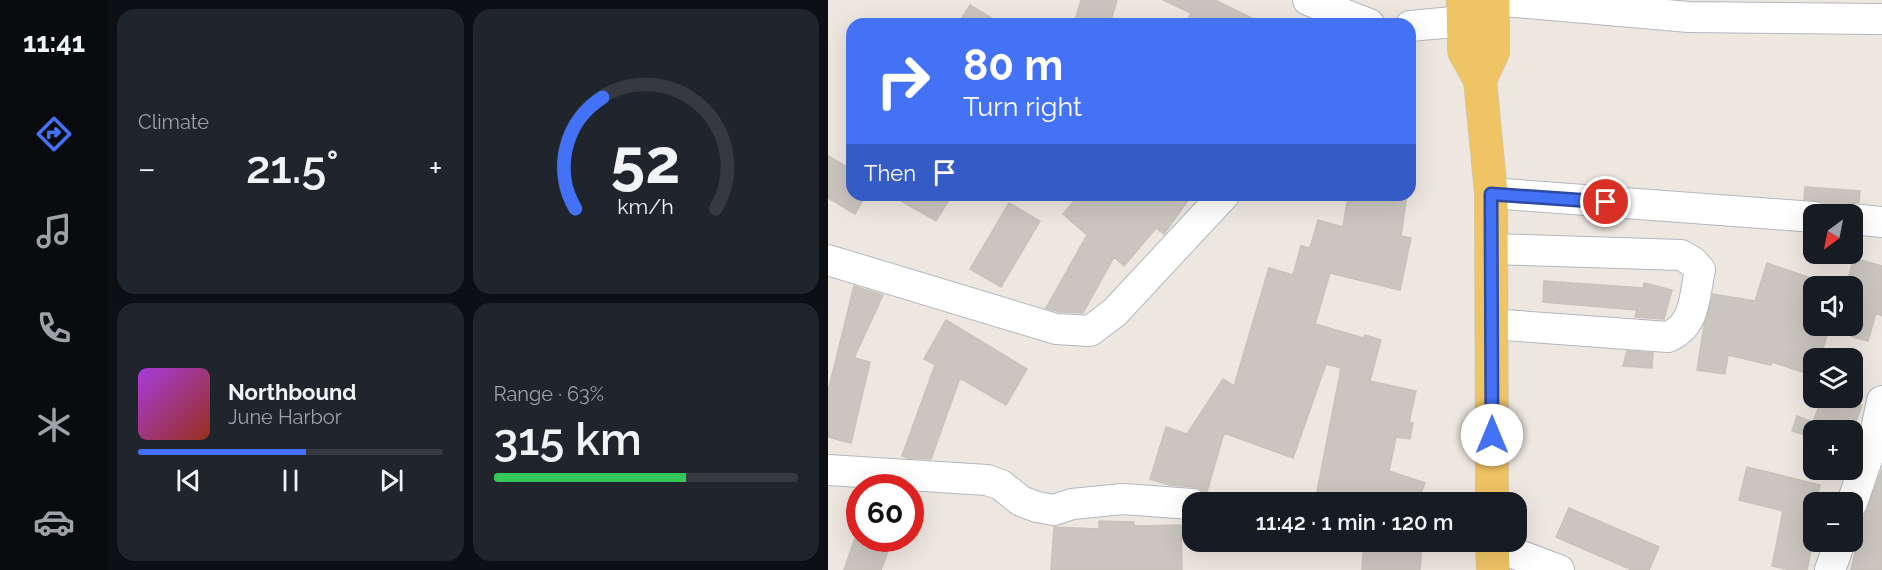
<!DOCTYPE html>
<html lang="en">
<head>
<meta charset="utf-8">
<style>
	:root { --surface:#171b24; --page:#20242c; --text:#f1f3f6; --muted:#9ea1a6; --line:#363941; --accent:#4372f7 }
	body { margin:0; font-family:Raleway,sans-serif; background:var(--page); color:var(--text); height:100vh; display:flex; flex-direction:column; font-size:22px; white-space:nowrap }
	* { box-sizing:border-box; margin:0 }
	p { font-size:20px; color:var(--muted) }
	.icon { flex:none; width:33px; height:33px; fill:none; stroke:currentColor; stroke-width:2; stroke-linecap:round; stroke-linejoin:round }
	.map { position:relative; flex:1; overflow:hidden }
	.details { display:flex; flex-direction:column; gap:9px; padding:9px; background:#0d0f14; width:720px }
	.details>* { flex:none }
	.top-card { position:absolute; left:18px; top:18px; width:570px; height:183px; border-radius:18px; box-shadow:0 6px 24px #0002; background:#4372f7; color:#fff; overflow:hidden }
	.needle { width:39px; rotate:212deg }
	.tools { position:absolute; left:975px; top:204px; display:grid; gap:12px }
	.tools a { display:grid; place-items:center; width:60px; height:60px; border-radius:12px; background:var(--surface); box-shadow:0 6px 24px #0002; font-size:30px }
	.speed { position:absolute; left:18px; top:474px; display:flex; gap:12px; font-size:30px; font-weight:700; text-align:center }
	.speed>* { display:grid; place-content:center; width:78px; height:78px; border-radius:50%; background:var(--surface); box-shadow:0 6px 24px #0002; line-height:1 }
	.speed .limit { border:9px solid #d22; background:#fff; color:#111 }
	.pin { position:absolute; display:grid; place-items:center; width:51px; height:51px; color:#fff; margin:-26px; border:3px solid #fff; border-radius:50%; box-shadow:0 2px 6px #0007 }
	.me { position:absolute; width:66px; margin:-33px; rotate:0deg; stroke-linejoin:round; filter:drop-shadow(0 0 4px #0008) }
	.turn { display:flex; align-items:center; gap:21px; height:126px; padding:0 18px; font-size:27px }
	.turn .icon { width:78px; height:78px; stroke-width:2.5 }
	.turn b { display:block; font-size:42px; line-height:51px }
	.then { display:flex; align-items:center; height:57px; padding:0 18px; background:#0003; gap:12px; font-size:22px }
	.big { font-size:45px; font-weight:600; line-height:1.1 }
	.details .tile { flex:1; display:flex; flex-direction:column; justify-content:center; gap:9px; min-width:0; padding:0 21px; border-radius:18px; background:var(--page) }
	.details .dial { align-items:center; gap:0 }
	.dial svg { height:156px; overflow:visible; fill:none; stroke:var(--line); stroke-width:7; stroke-linecap:round; text-anchor:middle }
	.dial text { fill:var(--text); stroke:none }
	.song { display:flex; align-items:center; gap:18px }
	.cover { width:72px; height:72px; border-radius:9px; background:linear-gradient(135deg,hsl(280 70% 55%),hsl(10 70% 35%)) }
	.played { height:6px; border-radius:3px; background:linear-gradient(90deg,var(--accent) 55%,var(--line) 55%) }
	.keys { display:flex; justify-content:space-around; direction:ltr }
	.heat { display:flex; justify-content:space-between; align-items:center; font-size:33px; direction:ltr }
	.charge { height:9px; border-radius:4px; background:linear-gradient(90deg,#34c759 63%,var(--line) 0) }
	.details .tiles { flex:1; display:grid; gap:9px; grid-template-columns:repeat(2,1fr) }
	.trip { position:absolute; left:354px; top:492px; width:345px; height:60px; border-radius:18px; background:var(--surface); box-shadow:0 6px 24px #0002; font-weight:600; line-height:60px; text-align:center }
	main { display:flex; flex:1; min-height:0 }
	.menu { display:flex; flex-direction:column; width:108px; justify-content:space-around; align-items:center; background:#090b0e; color:var(--muted) }
	.menu .icon { width:42px; height:42px }
	.menu .selected { color:var(--accent) }
	.menu b { font-size:27px; color:var(--text) }
	.map>svg:first-child { display:block }
</style>
</head>
<body>
<main>
<nav class="menu">
<b>11:41</b>
<svg class="icon selected" aria-label="directions" viewBox="0 0 24 24"><path d="M12 3l9 9-9 9-9-9zM9 14v-3h6M13 9l2 2-2 2"/></svg>
<svg class="icon" aria-label="music" viewBox="0 0 24 24"><path d="M9 18V5l10-2v13"/><circle cx="6" cy="18" r="3"/><circle cx="16" cy="16" r="3"/></svg>
<svg class="icon" aria-label="phone" viewBox="0 0 24 24"><path d="M5 4h4l2 5-3 2q2 4 5 5l2-3 5 2v4C11 20 4 13 5 4z"/></svg>
<svg class="icon" aria-label="climate" viewBox="0 0 24 24"><path d="M12 3v18M4 7l16 10M4 17L20 7"/></svg>
<svg class="icon" aria-label="car" viewBox="0 0 24 24"><path d="M5 17H2v-5l4-1 3-4h7l3 4 3 1v5h-3M9 17h6M6 11h13"/><circle cx="7" cy="17" r="2"/><circle cx="17" cy="17" r="2"/></svg>
</nav>
<section class="details">
<div class="tiles">
<div class="tile"><p>Climate</p>
<div class="heat"><a>−</a><b class="big">21.5°</b><a>+</a></div>
</div>
<div class="tile dial"><svg viewBox="0 0 100 80">
<path d="M14 69A42 42 0 1 1 86 69"/>
<path d="M14 69A42 42 0 0 1 28 12" stroke="#4372f7"/>
<text x="50" y="56" font-size="32" font-weight="700">52</text>
<text x="50" y="72" font-size="11">km/h</text>
</svg></div>
<div class="tile">
<div class="song"><i class="cover"></i><div><b>Northbound</b><p>June Harbor</p></div></div>
<div class="played"></div>
<div class="keys"><svg class="icon" aria-label="previous" viewBox="0 0 24 24"><path d="M18 5L8 12l10 7zM5 5v14"/></svg><svg class="icon" aria-label="pause" viewBox="0 0 24 24"><path d="M8 5v14M16 5v14"/></svg><svg class="icon" aria-label="next" viewBox="0 0 24 24"><path d="M6 5l10 7-10 7zM19 5v14"/></svg></div>
</div>
<div class="tile"><p>Range · 63%</p><b class="big">315 km</b><div class="charge"></div></div>
</div>
</section>
<div class="map">
<svg width="1054" height="570" viewBox="0 0 1054 570">
	<rect width="100%" height="100%" fill="#eee7e0"/>
	<!-- building -->
	<path fill="#cac5be" stroke="#c9c2b9" stroke-width="1.5" d="M 253,0 L 289,0 L 282,24 L 246,24 Z
		M 335,0 L 387,0 L 436,24 L 358,24 L 363,13 Z
		M 142,5 L 173,24 L 130,24 Z
		M 0,156 L 24,170 L 24,195 L 38,195 L 27,214 L 0,198 Z
		M 977,187 L 1032,191 L 1031,202 L 1017,203 L 1009,210 L 1002,210 L 995,202 L 976,199 Z
		M 63,195 L 124,195 L 108,221 Z
		M 251,195 L 364,195 L 336,234 L 328,228 L 296,266 L 286,257 L 255,313 L 231,312 L 218,308 L 259,235 L 235,214 Z
		M 520,195 L 579,195 L 573,236 L 583,238 L 572,290 L 502,273 L 487,324 L 536,338 L 537,335 L 553,340 L 542,381 L 588,391 L 581,422 L 585,423 L 582,439 L 568,437 L 561,471 L 597,483 L 590,502 L 514,502 L 488,497 L 513,368 L 498,364 L 465,458 L 396,433 L 378,495 L 373,489 L 366,487 L 341,485 L 322,479 L 338,427 L 359,434 L 395,379 L 406,386 L 441,268 L 465,275 L 473,246 L 482,248 L 490,220 L 515,227 Z
		M 181,203 L 212,221 L 173,287 L 142,269 Z
		M 1026,258 L 1054,266 L 1054,316 L 1048,313 L 1040,341 L 1024,337 L 1024,286 L 1018,286 Z
		M 939,263 L 986,279 L 986,326 L 1002,326 L 992,358 L 986,358 L 986,376 L 944,362 L 943,365 L 900,355 L 897,374 L 869,370 L 876,326 L 885,294 L 927,301 Z
		M 716,281 L 815,288 L 816,283 L 844,290 L 836,319 L 807,317 L 809,310 L 715,302 Z
		M 26,286 L 55,295 L 26,358 L 42,362 L 23,443 L 0,437 L 0,391 Z
		M 118,320 L 199,369 L 178,405 L 132,378 L 103,459 L 80,458 L 74,456 L 107,365 L 96,359 Z
		M 799,351 L 825,353 L 824,368 L 795,366 Z
		M 994,398 L 1012,398 L 1034,405 L 1025,430 L 986,430 L 986,438 L 964,431 L 969,416 L 985,422 Z
		M 919,467 L 992,485 L 988,502 L 986,502 L 986,514 L 980,538 L 985,539 L 979,570 L 963,570 L 944,566 L 955,511 L 911,500 Z
		M 1054,469 L 1054,570 L 1023,570 L 1037,513 Z
		M 741,508 L 831,547 L 821,570 L 804,570 L 728,537 Z
		M 271,521 L 306,522 L 306,526 L 353,525 L 354,570 L 223,570 L 226,527 L 271,529 Z
		M 27,538 L 65,538 L 53,570 L 16,570 Z
		M 536,542 L 594,542 L 592,570 L 534,570 Z"/>
	<g fill="none" stroke-linecap="round" stroke-linejoin="round">
		<!-- minor casing -->
		<g stroke="#b3b7c0" stroke-width="32">
			<path id="minor" d="M 480,0 L 541,24
				M 665,0 L 861,17 L 1054,19
				M 582,26 L 636,21
				M 663,193 L 986,217
				M 1024,219 L 1054,222
				M 663,249 L 853,255 L 865,262 L 872,270 C 866,297 868,325 840,337 L 663,324
				M 0,260 L 228,329 L 262,331 L 287,312 L 396,195
				M 0,470 L 159,480 L 173,485 L 193,501 L 209,507 L 226,510 L 244,504 L 295,499 L 364,504
				M 1024,503 L 1046,439 L 1054,401
				M 664,545 L 731,570
				M 1002,570 L 1012,542"/>
		</g>
		<!-- major casing -->
		<g stroke="#c8c8c8" stroke-width="34">
			<path id="major" d="M 635,0 L 636,51 L 652,80 L 663,193 L 664,502
				M 652,80 L 665,52 L 665,0
				M 664,542 L 665,570"/>
		</g>
		<!-- minor -->
		<use href="#minor" stroke="#fff" stroke-width="30"/>
		<!-- major -->
		<use href="#major" stroke="#efc464" stroke-width="33"/>
	</g>
	<g fill="none" stroke-linecap="round" stroke-linejoin="round">
		<!-- route casing -->
		<g stroke="#2c4aa1" stroke-width="15">
			<path id="route" d="M 664,435 L 663,194 L 778,202"/>
		</g>
		<!-- route -->
		<use href="#route" stroke="#4372f7" stroke-width="10"/>
	</g>
</svg>
<div class="tools">
<a><svg class="needle" viewBox="-14 -14 28 28"><path d="M0-13l5 13h-10z" fill="#e53935"/><path d="M0 13l5-13h-10z" fill="#9ea1a6"/></svg></a>
<a><svg class="icon" aria-label="sound" viewBox="0 0 24 24"><path d="M4 9h4l5-4v14l-5-4H4zM17 9q2 3 0 6"/></svg></a>
<a><svg class="icon" aria-label="layers" viewBox="0 0 24 24"><path d="M12 4l9 5-9 5-9-5zM3 14l9 5 9-5"/></svg></a>
<a>+</a>
<a>−</a>
</div>
<div class="speed"><div class="limit">60</div></div>
<div class="pin" style="left:778px;top:202px;background:#d93025"><svg class="icon" aria-label="arrive" viewBox="0 0 24 24"><path d="M6 21V4h12l-3 4 3 4H6"/></svg></div>
<svg class="me" style="left:664px;top:435px" viewBox="-20 -20 40 40"><circle r="19" fill="#fff"/><path d="M0-13L10 11 0 6-10 11z" fill="#4372f7"/></svg>
<div class="trip">11:42 · 1 min · 120 m</div>
<div class="top-card">
<div class="turn"><svg class="icon" aria-label="right" viewBox="0 0 24 24"><path d="M7 20v-9h11M14 6l5 5-5 5"/></svg><div><b>80 m</b>Turn right</div></div>
<div class="then">Then<svg class="icon" aria-label="arrive" viewBox="0 0 24 24"><path d="M6 21V4h12l-3 4 3 4H6"/></svg></div>
</div>
</div>
</main>
</body>
</html>
